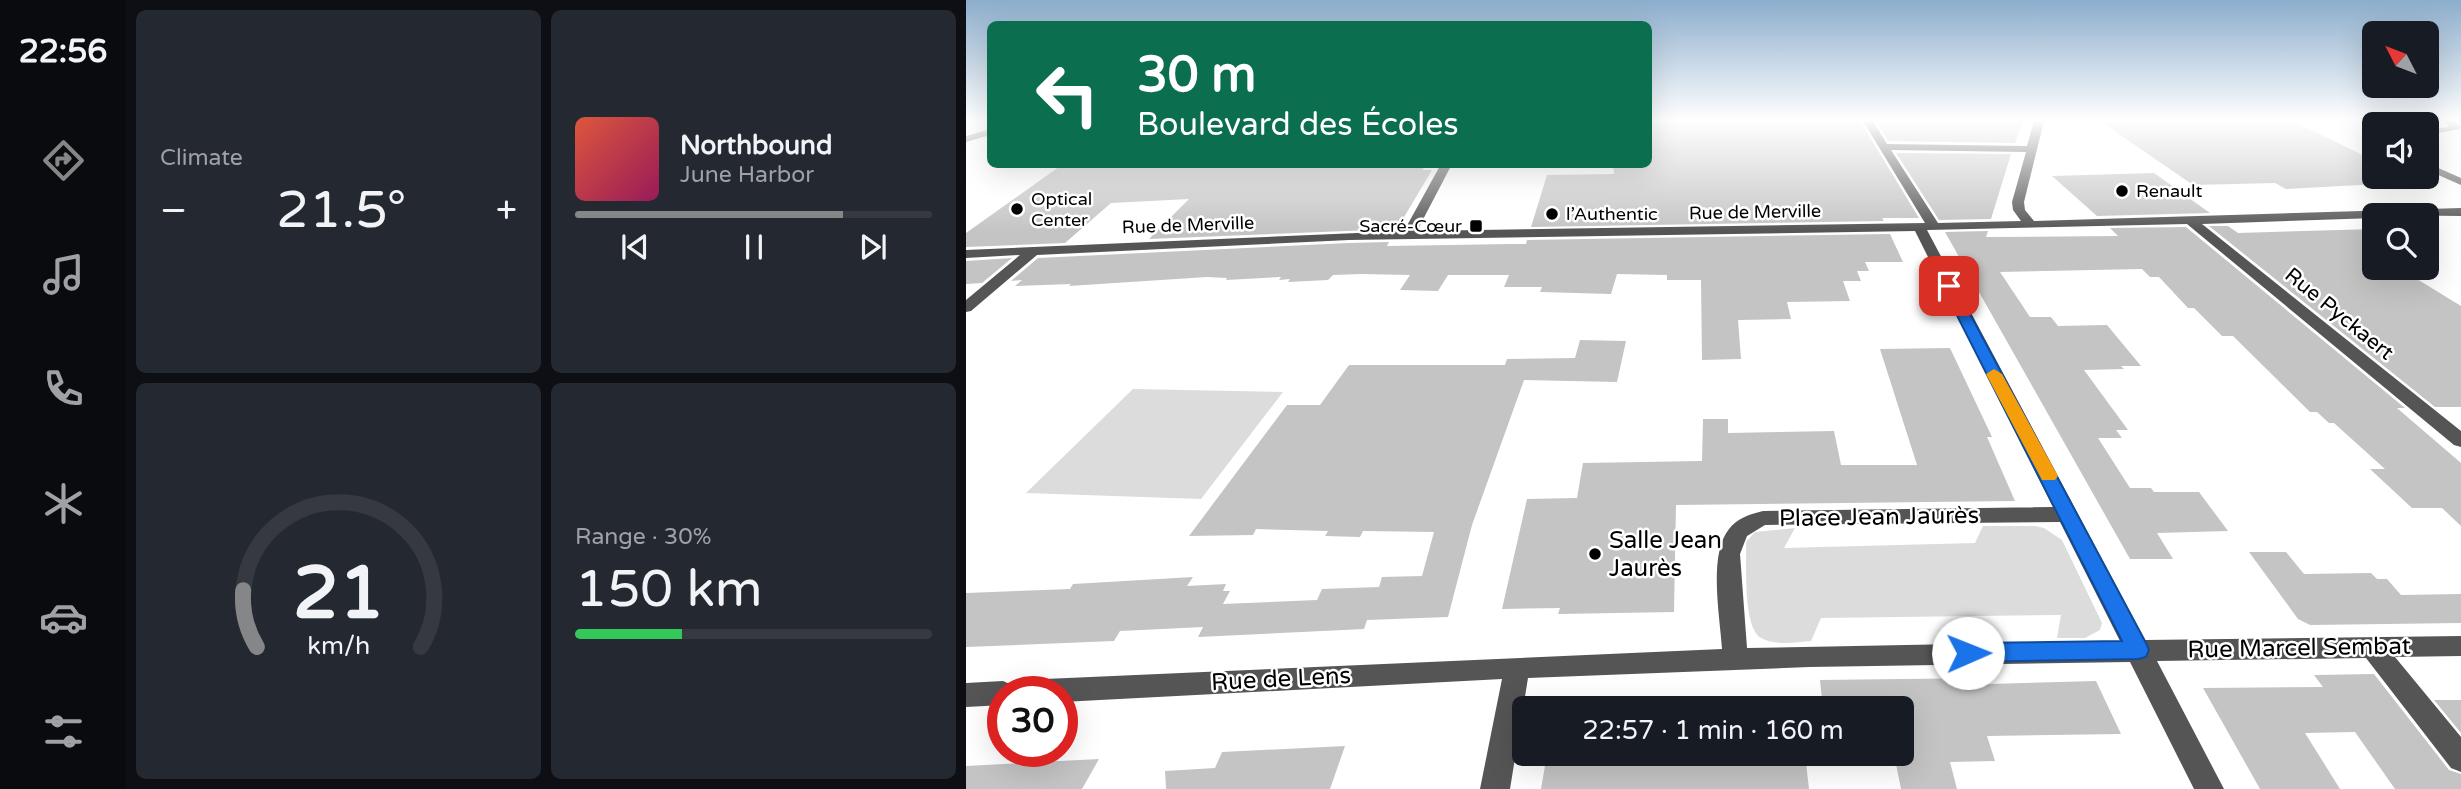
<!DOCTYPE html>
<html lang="en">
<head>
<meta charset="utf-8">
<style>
	:root { --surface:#171b24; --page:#242831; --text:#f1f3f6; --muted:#9ea1a6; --line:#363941; --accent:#858687 }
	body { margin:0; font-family:"Varela Round",sans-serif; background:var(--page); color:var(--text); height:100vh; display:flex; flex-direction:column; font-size:26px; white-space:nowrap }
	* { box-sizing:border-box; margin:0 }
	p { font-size:23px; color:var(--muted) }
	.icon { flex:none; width:38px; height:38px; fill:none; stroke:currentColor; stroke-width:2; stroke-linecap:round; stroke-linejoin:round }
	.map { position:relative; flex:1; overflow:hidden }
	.side { display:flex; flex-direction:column; gap:10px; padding:10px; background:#0d0f14; width:840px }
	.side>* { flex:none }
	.top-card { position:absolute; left:21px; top:21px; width:665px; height:147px; border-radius:10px; box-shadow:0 7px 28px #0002; background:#0b6e4f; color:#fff; overflow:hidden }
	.needle { width:46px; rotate:312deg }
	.tools { position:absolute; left:1396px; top:21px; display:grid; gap:14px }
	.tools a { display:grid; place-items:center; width:77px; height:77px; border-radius:10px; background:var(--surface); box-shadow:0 7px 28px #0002; font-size:35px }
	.speed { position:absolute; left:21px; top:676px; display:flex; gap:14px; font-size:35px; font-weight:700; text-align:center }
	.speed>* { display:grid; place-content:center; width:91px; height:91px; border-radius:50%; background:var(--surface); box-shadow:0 7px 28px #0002; line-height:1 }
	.speed .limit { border:10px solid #d22; background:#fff; color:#111 }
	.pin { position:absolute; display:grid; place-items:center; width:60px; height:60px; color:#fff; margin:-30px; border-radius:14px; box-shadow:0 4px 10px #0006 }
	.me { position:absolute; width:77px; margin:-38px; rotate:89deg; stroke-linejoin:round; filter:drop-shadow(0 0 5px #0008) }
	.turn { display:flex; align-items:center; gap:24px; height:147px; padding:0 35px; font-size:32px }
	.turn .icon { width:91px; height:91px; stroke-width:2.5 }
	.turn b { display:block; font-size:49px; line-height:60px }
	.big { font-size:52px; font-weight:600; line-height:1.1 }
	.side .card { flex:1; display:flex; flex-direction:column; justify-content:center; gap:10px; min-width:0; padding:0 24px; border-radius:10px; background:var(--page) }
	.side .dial { align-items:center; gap:0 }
	.dial svg { height:182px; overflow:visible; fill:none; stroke:var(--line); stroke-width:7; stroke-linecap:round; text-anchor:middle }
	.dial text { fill:var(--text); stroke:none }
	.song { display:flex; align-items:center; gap:21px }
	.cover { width:84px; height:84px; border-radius:10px; background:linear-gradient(135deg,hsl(10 70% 55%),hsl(330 70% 35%)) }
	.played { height:7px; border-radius:4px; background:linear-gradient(90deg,var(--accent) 75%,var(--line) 75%) }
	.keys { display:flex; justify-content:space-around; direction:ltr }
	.heat { display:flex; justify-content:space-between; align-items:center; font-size:38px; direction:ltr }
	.charge { height:10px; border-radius:5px; background:linear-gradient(90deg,#34c759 30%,var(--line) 0) }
	.side .tiles { flex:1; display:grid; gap:10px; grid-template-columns:repeat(2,1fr) }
	.trip { position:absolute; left:546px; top:696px; width:402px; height:70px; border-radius:10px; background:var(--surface); box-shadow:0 7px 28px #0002; font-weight:600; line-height:70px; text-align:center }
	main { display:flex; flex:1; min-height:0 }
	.tab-bar { display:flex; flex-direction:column; width:126px; justify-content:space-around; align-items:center; background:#090b0e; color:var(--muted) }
	.tab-bar .icon { width:49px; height:49px }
	.tab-bar .selected { color:var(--accent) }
	.tab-bar b { font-size:32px; color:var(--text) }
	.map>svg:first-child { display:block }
</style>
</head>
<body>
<main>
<nav class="tab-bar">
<b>22:56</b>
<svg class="icon selected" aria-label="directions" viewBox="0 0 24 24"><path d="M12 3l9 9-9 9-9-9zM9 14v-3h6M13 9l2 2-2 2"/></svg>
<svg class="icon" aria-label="music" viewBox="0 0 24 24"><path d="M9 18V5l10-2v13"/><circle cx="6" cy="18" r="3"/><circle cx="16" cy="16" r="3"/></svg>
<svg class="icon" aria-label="phone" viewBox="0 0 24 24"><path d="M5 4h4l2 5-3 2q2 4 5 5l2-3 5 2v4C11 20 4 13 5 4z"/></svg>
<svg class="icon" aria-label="climate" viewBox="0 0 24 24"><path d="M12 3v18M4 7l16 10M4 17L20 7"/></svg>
<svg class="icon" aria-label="car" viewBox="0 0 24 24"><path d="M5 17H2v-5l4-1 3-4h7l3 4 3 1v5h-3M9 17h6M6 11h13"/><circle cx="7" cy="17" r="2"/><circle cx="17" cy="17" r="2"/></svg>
<svg class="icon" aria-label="filters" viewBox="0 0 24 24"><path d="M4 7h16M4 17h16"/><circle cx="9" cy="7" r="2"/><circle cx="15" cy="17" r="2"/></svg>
</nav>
<section class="side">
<div class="tiles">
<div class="card"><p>Climate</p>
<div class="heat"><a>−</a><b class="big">21.5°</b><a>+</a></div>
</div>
<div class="card">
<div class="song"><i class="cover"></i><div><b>Northbound</b><p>June Harbor</p></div></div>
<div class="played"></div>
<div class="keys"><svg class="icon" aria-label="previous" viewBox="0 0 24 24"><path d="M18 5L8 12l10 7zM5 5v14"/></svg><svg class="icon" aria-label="pause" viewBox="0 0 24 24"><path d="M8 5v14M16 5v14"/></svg><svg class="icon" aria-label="next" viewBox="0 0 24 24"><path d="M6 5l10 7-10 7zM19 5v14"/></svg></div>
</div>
<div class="card dial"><svg viewBox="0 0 100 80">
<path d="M14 69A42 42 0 1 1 86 69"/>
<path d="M14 69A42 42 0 0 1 8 44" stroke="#858687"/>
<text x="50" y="56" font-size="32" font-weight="700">21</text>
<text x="50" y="72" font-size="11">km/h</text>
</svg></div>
<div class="card"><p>Range · 30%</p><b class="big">150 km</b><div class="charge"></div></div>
</div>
</section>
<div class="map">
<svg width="1495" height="789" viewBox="0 0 1495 789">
	<rect width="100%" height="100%" fill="#fff"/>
	<!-- green -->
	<path fill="#dcdcdc" d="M 167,389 L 317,392 L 235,499 L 60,493 Z
		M 1017,526 L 1069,526 L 1078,528 L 1096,540 L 1136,623 L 1134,630 L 1119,638 L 1091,638 L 1095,615 L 855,618 L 845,641 C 830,642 809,646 795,638 C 776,627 781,564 780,542 L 789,532 L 829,528 L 818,548 L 1009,543 Z"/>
	<!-- building -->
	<path fill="#c4c4c4" d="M 682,121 L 894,121 L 953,218 L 916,218 L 918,221 L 565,227 L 581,175 L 648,174 L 647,164 L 682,164 Z
		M 910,121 L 1009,122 L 1057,121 L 1049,143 L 922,141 Z
		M 1207,121 L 1327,121 L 1409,161 L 1409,177 L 1441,177 L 1450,182 L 1320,189 L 1309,183 L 1227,185 L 1137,123 Z
		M 930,153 L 1045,154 L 1025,219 L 973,220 Z
		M 97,164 L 455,164 L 453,168 L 458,168 L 456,170 L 466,170 L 431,229 L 183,239 L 223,199 L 145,203 L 99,243 L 0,247 L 0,233 Z
		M 1188,173 L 1244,213 L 1131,216 L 1086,176 Z
		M 1243,226 L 1262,226 L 1272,233 L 1409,229 L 1409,268 L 1433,268 L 1495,306 L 1495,407 L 1469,407 Z
		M 1220,227 L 1439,408 L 1431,408 L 1495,463 L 1495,526 L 1476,508 L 1446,508 L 1404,469 L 1419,469 L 1368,423 L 1363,423 L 1351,412 L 1344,412 L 1267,336 L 1256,336 L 1228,308 L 1222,308 L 1193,277 L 1184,277 L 1176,269 L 1034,272 L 1064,317 L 1085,317 L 1092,326 L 1141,325 L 1175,366 L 1155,366 L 1158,369 L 1118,370 L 1162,430 L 1150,430 L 1156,438 L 1132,438 L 1164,488 L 1185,488 L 1188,492 L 1233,492 L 1262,531 L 1191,533 L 1207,559 L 1164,559 L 979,232 L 1022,231 L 1020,237 L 1152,236 L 1144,228 Z
		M 924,234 L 937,262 L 899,262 L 903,271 L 891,271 L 895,281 L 877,281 L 884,301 L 821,302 L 825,319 L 772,320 L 775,359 L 736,360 L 735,280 L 701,280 L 701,275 L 651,274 L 645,294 L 574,292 L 576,287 L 538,287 L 543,275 L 482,275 L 472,291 L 434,290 L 444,275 L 395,274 L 367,275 L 362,280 L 322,282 L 324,279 L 313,280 L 315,277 L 260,280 L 261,278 L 241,277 L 103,286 L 105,284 L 49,286 L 56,280 L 45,281 L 72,258 L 383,243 L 423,242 L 421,246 L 545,244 L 560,244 L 561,240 Z
		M 46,258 L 16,283 L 0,284 L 0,261 Z
		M 614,340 L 660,341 L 651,382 L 558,380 L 506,525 L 482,617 L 401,620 L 398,629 L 232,637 L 237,627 L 196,629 L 154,631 L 148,641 L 0,647 L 0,593 L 104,589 L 107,584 L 227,577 L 221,586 L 260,584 L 257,591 L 264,591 L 257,604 L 351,600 L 356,589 L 413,587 L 416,577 L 456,576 L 468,532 L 397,531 L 394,537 L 359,536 L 362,531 L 290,529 L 287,535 L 223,536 L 321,405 L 354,405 L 383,365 L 539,365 L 541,359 L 609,358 Z
		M 984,348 L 1026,437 L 1021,437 L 1049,501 L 710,505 L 708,612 L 592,614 L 594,608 L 536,609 L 561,499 L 611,498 L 617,463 L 736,461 L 737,419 L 762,419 L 762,433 L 868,431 L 875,465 L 951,465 L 914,349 Z
		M 1283,552 L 1320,552 L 1338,574 L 1405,573 L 1411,579 L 1421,579 L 1435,595 L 1495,594 L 1495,623 L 1344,625 L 1332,619 Z
		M 1408,674 L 1483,770 L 1495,774 L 1495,789 L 1429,789 L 1389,732 L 1339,733 L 1374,789 L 1294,789 L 1237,688 L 1357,687 L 1348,675 Z
		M 1020,678 L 1022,684 L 1130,681 L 1155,734 L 1021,736 L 1029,761 L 984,762 L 991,789 L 935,789 L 928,754 L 936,754 L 936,709 L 857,709 L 854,680 Z
		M 1468,700 L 1495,700 L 1495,733 Z
		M 379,746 L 364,789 L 200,789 L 199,771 L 249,768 L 256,752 Z
		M 581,754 L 839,754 L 843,789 L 575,789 Z
		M 133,759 L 116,789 L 0,789 L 0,766 Z"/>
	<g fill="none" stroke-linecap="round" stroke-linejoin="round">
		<!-- minor -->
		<path fill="#555" fill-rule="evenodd" d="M 897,121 L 907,121 L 921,144 L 1061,146 L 1068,121 L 1078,121 L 1058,202 L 1059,210 L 1068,221 L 1495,208 L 1495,216 L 1409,215 L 1409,218 L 1236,224 L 1495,431 L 1495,447 L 1488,445 L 1221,224 L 961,230 L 1179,640 L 1495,636 L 1495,656 L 1429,657 L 1495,737 L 1495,772 L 1485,768 L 1400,658 L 1191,661 L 1258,789 L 1228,789 L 1164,662 L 843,667 L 562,678 L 544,789 L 514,789 L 536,679 L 96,702 L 96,691 L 66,691 L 70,683 L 79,679 L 756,649 C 754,616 742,555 763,529 C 771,518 785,514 797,511 L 1087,507 L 949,231 L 383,240 L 71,255 L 5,311 L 0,312 L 0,300 L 54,255 L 0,258 L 0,250 L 438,231 L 475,164 L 486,164 L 451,231 L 959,223 ZM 925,150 L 1060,152 L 1046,202 L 1047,210 L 1055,221 L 972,223 ZM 1094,522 L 1154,641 L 781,648 L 774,554 L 781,536 L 799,525 Z
			M 1477,121 L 1488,121 L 1495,126 L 1494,129 L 1461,135 L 1461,129 L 1484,127 Z
			M 24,129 L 24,135 L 0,142 L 0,136 Z
			M 1409,133 L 1409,144 L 1404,141 L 1404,136 Z
			M 1461,163 L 1495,178 L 1495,185 L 1461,170 Z
			M 37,681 L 46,685 L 49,691 L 37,691 L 37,705 L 0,707 L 0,683 Z"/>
	</g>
	<!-- sky -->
	<linearGradient id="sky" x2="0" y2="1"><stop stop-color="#8cadcc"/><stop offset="0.52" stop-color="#fff"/><stop offset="1" stop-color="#fff" stop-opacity="0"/></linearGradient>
	<rect width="1495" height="231" fill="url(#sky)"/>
	<!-- route -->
	<path fill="#1a73e8" stroke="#114b97" stroke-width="2" d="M 983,282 L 989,286 L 1180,643 L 1183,650 L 1180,657 L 1172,659 L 1002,662 L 994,660 L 990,653 L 994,646 L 1002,643 L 1156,641 L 976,286 Z"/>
	<!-- slow -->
	<path fill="#f59e0b" d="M 1028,369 L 1036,374 L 1092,476 L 1089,480 L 1076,480 L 1074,476 L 1020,374 Z"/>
	<!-- markers -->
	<g fill="#000" stroke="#fff" stroke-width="2.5">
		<circle cx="1156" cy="191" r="7"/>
		<circle cx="51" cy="209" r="7"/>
		<circle cx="586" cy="214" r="7"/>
		<rect x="503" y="219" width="14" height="14" rx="3.5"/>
		<circle cx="629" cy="554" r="7"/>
	</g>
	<g text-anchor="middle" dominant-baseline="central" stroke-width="5" stroke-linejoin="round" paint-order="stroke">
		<!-- far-poi labels -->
		<g font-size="18" fill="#000" stroke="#fff" text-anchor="start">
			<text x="1170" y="191">Renault</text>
			<text x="65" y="199">Optical<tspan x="65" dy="21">Center</tspan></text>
			<text x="600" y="214">l’Authentic</text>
			<text x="496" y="226" text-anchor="end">Sacré-Cœur</text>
		</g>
		<!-- far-street labels -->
		<g font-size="18" fill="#000" stroke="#fff">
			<text transform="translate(789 212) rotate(-1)">Rue de Merville</text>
			<text transform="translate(222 225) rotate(-2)">Rue de Merville</text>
		</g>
		<!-- street labels -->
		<g font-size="21" fill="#000" stroke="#fff">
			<text transform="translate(1373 314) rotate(39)">Rue Pyckaert</text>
		</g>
		<!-- near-street labels -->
		<g font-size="24" fill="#000" stroke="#fff">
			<text transform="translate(913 517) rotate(-1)">Place Jean Jaurès</text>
			<text transform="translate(1333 648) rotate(-1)">Rue Marcel Sembat</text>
			<text transform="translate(315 679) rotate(-3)">Rue de Lens</text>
		</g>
		<!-- near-poi labels -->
		<g font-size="24" fill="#000" stroke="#fff" text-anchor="start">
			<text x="643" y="540">Salle Jean<tspan x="643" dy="28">Jaurès</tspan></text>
		</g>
	</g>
</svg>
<div class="tools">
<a><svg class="needle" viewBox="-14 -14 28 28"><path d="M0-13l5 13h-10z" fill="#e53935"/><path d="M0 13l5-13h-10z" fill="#9ea1a6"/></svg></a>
<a><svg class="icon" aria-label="sound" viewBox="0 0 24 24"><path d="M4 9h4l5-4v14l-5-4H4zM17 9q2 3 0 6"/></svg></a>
<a><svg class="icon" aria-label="search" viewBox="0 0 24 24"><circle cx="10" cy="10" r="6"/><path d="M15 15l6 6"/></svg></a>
</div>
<div class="speed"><div class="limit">30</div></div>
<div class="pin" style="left:983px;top:286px;background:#d93025"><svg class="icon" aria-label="arrive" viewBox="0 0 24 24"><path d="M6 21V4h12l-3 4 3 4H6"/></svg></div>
<svg class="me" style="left:1002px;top:653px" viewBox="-20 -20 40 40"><circle r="19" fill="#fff"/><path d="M0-13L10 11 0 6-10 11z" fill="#1a73e8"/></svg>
<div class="trip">22:57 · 1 min · 160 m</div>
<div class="top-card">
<div class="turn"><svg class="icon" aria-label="left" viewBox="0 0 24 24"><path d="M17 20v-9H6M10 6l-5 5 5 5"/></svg><div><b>30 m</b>Boulevard des Écoles</div></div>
</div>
</div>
</main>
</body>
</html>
